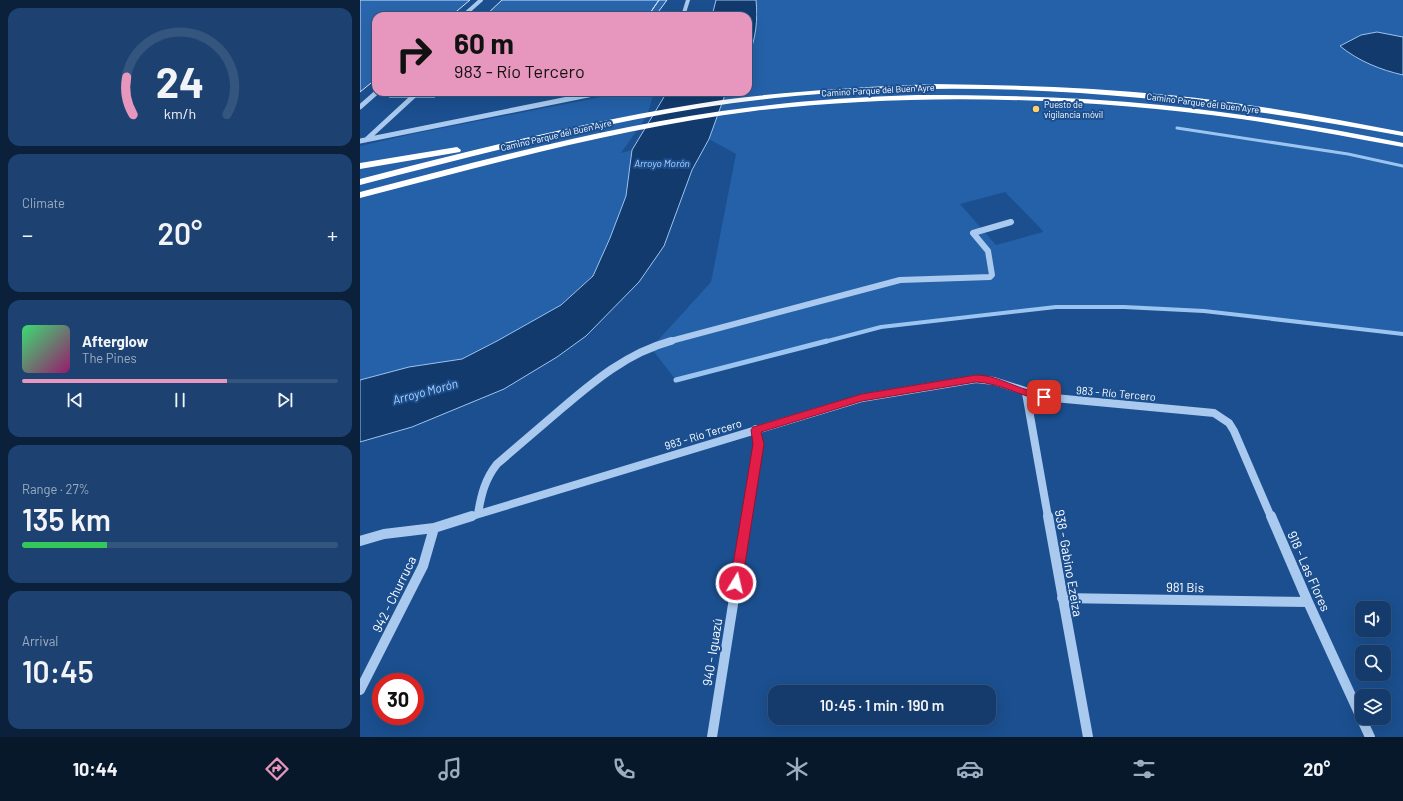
<!DOCTYPE html>
<html lang="en">
<head>
<meta charset="utf-8">
<style>
	:root { --surface:#143b6b; --page:#1d4271; --text:#f1f3f6; --muted:#9dadc1; --line:#33557e; --accent:#e797bd }
	body { margin:0; font-family:Barlow,sans-serif; background:var(--page); color:var(--text); height:100vh; display:flex; flex-direction:column; font-size:15px; white-space:nowrap }
	* { box-sizing:border-box; margin:0 }
	p { font-size:13px; color:var(--muted) }
	.icon { flex:none; width:22px; height:22px; fill:none; stroke:currentColor; stroke-width:2; stroke-linecap:round; stroke-linejoin:round }
	.map { position:relative; flex:1; overflow:hidden }
	.drawer { display:flex; flex-direction:column; gap:8px; padding:8px; background:#0b203b; width:360px }
	.drawer>* { flex:none }
	.banner { position:absolute; left:12px; top:12px; width:380px; height:84px; border-radius:12px; box-shadow:0 4px 16px #0002,0 0 0 1px var(--line); background:#e797bd; color:#111; overflow:hidden }
	.fabs { position:absolute; left:995px; top:601px; display:grid; gap:8px }
	.fabs a { display:grid; place-items:center; width:36px; height:36px; border-radius:8px; background:var(--surface); box-shadow:0 4px 16px #0002,0 0 0 1px var(--line); font-size:20px }
	.speed { position:absolute; left:12px; top:673px; display:flex; gap:8px; font-size:20px; font-weight:700; text-align:center }
	.speed>* { display:grid; place-content:center; width:52px; height:52px; border-radius:50%; background:var(--surface); box-shadow:0 4px 16px #0002,0 0 0 1px var(--line); line-height:1 }
	.speed .limit { border:6px solid #d22; background:#fff; color:#111 }
	.pin { position:absolute; display:grid; place-items:center; width:34px; height:34px; color:#fff; margin:-17px; border-radius:8px; box-shadow:0 2px 6px #0006 }
	.me { position:absolute; width:44px; margin:-22px; rotate:9deg; stroke-linejoin:round; filter:drop-shadow(0 0 3px #0008) }
	.turn { display:flex; align-items:center; gap:14px; height:84px; padding:0 16px; font-size:18px }
	.turn .icon { width:52px; height:52px; stroke-width:2.5 }
	.turn b { display:block; font-size:28px; line-height:34px }
	.big { font-size:30px; font-weight:600; line-height:1.1 }
	.drawer .widget { flex:1; display:flex; flex-direction:column; justify-content:center; gap:6px; min-width:0; padding:0 14px; border-radius:12px; background:var(--page) }
	.drawer .dial { align-items:center; gap:0 }
	.dial svg { height:104px; overflow:visible; fill:none; stroke:var(--line); stroke-width:7; stroke-linecap:round; text-anchor:middle }
	.dial text { fill:var(--text); stroke:none }
	.song { display:flex; align-items:center; gap:12px }
	.cover { width:48px; height:48px; border-radius:6px; background:linear-gradient(135deg,hsl(140 70% 55%),hsl(320 70% 35%)) }
	.played { height:4px; border-radius:2px; background:linear-gradient(90deg,var(--accent) 65%,var(--line) 65%) }
	.keys { display:flex; justify-content:space-around; direction:ltr }
	.heat { display:flex; justify-content:space-between; align-items:center; font-size:22px; direction:ltr }
	.charge { height:6px; border-radius:3px; background:linear-gradient(90deg,#34c759 27%,var(--line) 0) }
	.trip { position:absolute; left:408px; top:685px; width:228px; height:40px; border-radius:12px; background:var(--surface); box-shadow:0 4px 16px #0002,0 0 0 1px var(--line); font-weight:600; line-height:40px; text-align:center }
	.menu { display:flex; height:64px; justify-content:space-around; align-items:center; background:#08182b; color:var(--muted) }
	.menu .icon { width:28px; height:28px }
	.menu .selected { color:var(--accent) }
	.menu b { font-size:18px; color:var(--text) }
	main { display:flex; flex:1; min-height:0 }
	.map>svg:first-child { display:block }
</style>
</head>
<body>
<main>
<section class="drawer">
<div class="widget dial"><svg viewBox="0 0 100 80">
<path d="M14 69A42 42 0 1 1 86 69"/>
<path d="M14 69A42 42 0 0 1 9 40" stroke="#e797bd"/>
<text x="50" y="56" font-size="32" font-weight="700">24</text>
<text x="50" y="72" font-size="11">km/h</text>
</svg></div>
<div class="widget"><p>Climate</p>
<div class="heat"><a>−</a><b class="big">20°</b><a>+</a></div>
</div>
<div class="widget">
<div class="song"><i class="cover"></i><div><b>Afterglow</b><p>The Pines</p></div></div>
<div class="played"></div>
<div class="keys"><svg class="icon" aria-label="previous" viewBox="0 0 24 24"><path d="M18 5L8 12l10 7zM5 5v14"/></svg><svg class="icon" aria-label="pause" viewBox="0 0 24 24"><path d="M8 5v14M16 5v14"/></svg><svg class="icon" aria-label="next" viewBox="0 0 24 24"><path d="M6 5l10 7-10 7zM19 5v14"/></svg></div>
</div>
<div class="widget"><p>Range · 27%</p><b class="big">135 km</b><div class="charge"></div></div>
<div class="widget"><p>Arrival</p><b class="big">10:45</b></div>
</section>
<div class="map">
<svg width="1043" height="737" viewBox="0 0 1043 737">
	<rect width="100%" height="100%" fill="#1b4f8f"/>
	<!-- green -->
	<path fill="#2461a8" fill-rule="evenodd" d="M 396,0 L 1043,0 L 1043,37 L 1017,32 L 1001,35 L 981,46 C 998,61 1021,70 1043,75 L 1043,334 C 938,322 830,303 724,307 C 699,307 673,306 649,313 L 521,327 L 316,380 L 291,348 L 351,282 L 376,154 L 349,139 L 366,92 L 388,92 L 388,57 L 398,14 ZM 645,192 L 683,231 L 683,232 L 636,245 L 600,204 Z
		M 266,92 L 294,92 L 287,116 L 261,153 L 272,150 L 266,196 L 250,238 L 233,276 L 201,305 L 137,341 L 102,359 L 49,367 L 0,380 L 0,146 L 57,133 Z"/>
	<!-- water -->
	<path fill="#123a6d" stroke="#9cc4f0" d="M 356,0 L 396,0 C 398,19 396,39 388,57 L 388,16 L 352,16 Z
		M 1017,32 L 1043,37 L 1043,75 C 1021,70 998,61 980,46 L 1001,35 Z
		M 307,92 L 366,92 L 349,139 L 332,170 L 304,246 L 279,282 L 226,336 L 197,357 L 144,389 L 52,427 L 0,442 L 0,380 L 49,367 L 102,359 L 137,341 L 201,305 L 233,276 L 250,238 L 266,196 L 272,150 Z"/>
	<g fill="none" stroke-linecap="round" stroke-linejoin="round">
		<!-- stream-far2 -->
		<path stroke="#9cc4f0" stroke-width="3" d="M 817,128 L 988,154 L 1043,166"/>
		<!-- stream-far1 -->
		<path stroke="#9cc4f0" stroke-width="4" d="M 464,342 L 521,327 L 696,307 L 764,307 L 844,311 L 1043,334"/>
		<!-- stream -->
		<path stroke="#9cc4f0" stroke-width="5" d="M 316,380 L 467,341"/>
	</g>
	<!-- building -->
	<path fill="#2a66ad" stroke="#cfe3fa" d="M 0,0 L 110,0 L 91,16 L 16,16 L 16,79 L 0,92 Z
		M 142,0 L 299,0 L 288,16 L 125,16 Z
		M 299,0 L 307,0 L 296,15 L 301,16 L 288,16 Z
		M 34,92 L 79,92 L 75,97 L 29,97 Z"/>
	<g fill="none" stroke-linecap="round" stroke-linejoin="round">
		<!-- minor-far4 -->
		<path stroke="#a9c9ee" stroke-width="4" d="M 103,16 L 121,0
			M 323,16 L 328,0"/>
		<!-- minor-far3 -->
		<path stroke="#a9c9ee" stroke-width="5" d="M 0,107 L 17,92
			M 7,139 L 58,92
			M 0,141 L 243,92"/>
		<!-- minor-far2 -->
		<path stroke="#a9c9ee" stroke-width="6" d="M 307,342 L 540,280 L 630,277 L 632,275 L 628,251 L 613,233 L 651,222"/>
		<!-- minor-far1 -->
		<path stroke="#a9c9ee" stroke-width="8" d="M 666,393 L 688,517
			M 118,514 C 121,495 125,479 137,464 C 158,446 179,428 200,410 C 234,381 267,353 311,341
			M 109,517 L 502,398 L 616,379 L 634,381 L 684,397 L 854,413 L 869,423 L 874,431 L 911,517
			M 386,517 L 398,444 L 396,429"/>
		<!-- minor -->
		<path stroke="#a9c9ee" stroke-width="10" d="M 688,516 L 728,737
			M 911,516 L 948,602 L 1010,737
			M 0,541 L 24,534 L 74,528 L 112,516
			M 702,598 L 948,602
			M 0,690 L 63,566 L 74,528
			M 352,737 L 387,516"/>
		<!-- highway -->
		<path fill="#fff" fill-rule="evenodd" d="M 573,84 C 652,85 730,87 809,95 C 888,103 965,117 1043,132 L 1043,136 C 833,97 629,75 415,98 C 274,113 137,150 0,185 L 0,179 C 120,148 240,118 362,100 C 432,91 502,87 573,84 Z
			M 557,95 C 638,95 720,97 801,105 C 882,113 963,127 1043,143 L 1043,147 C 989,137 935,127 881,119 C 719,97 556,92 394,111 C 260,128 130,164 0,198 L 0,192 C 130,158 260,123 393,107 C 448,100 502,97 557,95 Z
			M 97,147 L 101,150 L 100,152 L 0,169 L 0,163 Z"/>
	</g>
	<!-- route -->
	<path fill="#e11d48" stroke="#92132f" d="M 616,375 C 635,375 650,385 668,390 C 674,392 681,393 687,395 L 688,397 L 687,400 L 684,401 C 661,396 639,383 616,382 L 502,401 L 401,432 L 404,444 L 382,583 L 380,587 L 376,589 L 372,587 L 370,583 L 393,444 L 391,430 L 393,427 L 502,394 Z"/>
	<!-- markers -->
	<circle fill="#ffd166" stroke="#1b4f8f" stroke-width="1.5" cx="676" cy="109" r="4"/>
	<g text-anchor="middle" dominant-baseline="central" stroke-width="4" stroke-linejoin="round" paint-order="stroke">
		<!-- far-street labels -->
		<g font-size="9" fill="#fff" stroke="#1b4f8f">
			<text transform="translate(518 90) rotate(-3)">Camino Parque del Buen Ayre</text>
			<text transform="translate(843 103) rotate(7)">Camino Parque del Buen Ayre</text>
			<text transform="translate(196 135) rotate(-13)">Camino Parque del Buen Ayre</text>
		</g>
		<!-- far-poi labels -->
		<g font-size="9" fill="#fff" stroke="#1b4f8f" text-anchor="start">
			<text x="684" y="104">Puesto de<tspan x="684" dy="10">vigilancia móvil</tspan></text>
		</g>
		<!-- far-water labels -->
		<g font-size="10" font-style="italic" fill="#b5d3f5" stroke="#1b4f8f">
			<text x="302" y="163">Arroyo Morón</text>
		</g>
		<!-- street labels -->
		<g font-size="11" fill="#fff" stroke="#1b4f8f">
			<text transform="translate(756 393) rotate(5)">983 - Río Tercero</text>
			<text transform="translate(343 434) rotate(-17)">983 - Río Tercero</text>
		</g>
		<!-- water labels -->
		<g font-size="12" font-style="italic" fill="#b5d3f5" stroke="#1b4f8f">
			<text transform="translate(65 391) rotate(-15)">Arroyo Morón</text>
		</g>
		<!-- near-street labels -->
		<g font-size="13" fill="#fff" stroke="#1b4f8f">
			<text transform="translate(709 563) rotate(80)">938 - Gabino Ezeiza</text>
			<text transform="translate(949 571) rotate(66)">918 - Las Flores</text>
			<text transform="translate(825 587) rotate(1)">981 Bis</text>
			<text transform="translate(34 594) rotate(-64)">942 - Churruca</text>
			<text transform="translate(352 652) rotate(-81)">940 - Iguazú</text>
		</g>
	</g>
</svg>
<div class="fabs">
<a><svg class="icon" aria-label="sound" viewBox="0 0 24 24"><path d="M4 9h4l5-4v14l-5-4H4zM17 9q2 3 0 6"/></svg></a>
<a><svg class="icon" aria-label="search" viewBox="0 0 24 24"><circle cx="10" cy="10" r="6"/><path d="M15 15l6 6"/></svg></a>
<a><svg class="icon" aria-label="layers" viewBox="0 0 24 24"><path d="M12 4l9 5-9 5-9-5zM3 14l9 5 9-5"/></svg></a>
</div>
<div class="speed"><div class="limit">30</div></div>
<div class="pin" style="left:684px;top:397px;background:#d93025"><svg class="icon" aria-label="arrive" viewBox="0 0 24 24"><path d="M6 21V4h12l-3 4 3 4H6"/></svg></div>
<svg class="me" style="left:376px;top:583px" viewBox="-20 -20 40 40"><circle r="17" fill="#e11d48" stroke="#fff" stroke-width="3"/><path d="M0-11L8 9 0 5-8 9z" fill="#fff"/></svg>
<div class="trip">10:45 · 1 min · 190 m</div>
<div class="banner">
<div class="turn"><svg class="icon" aria-label="right" viewBox="0 0 24 24"><path d="M7 20v-9h11M14 6l5 5-5 5"/></svg><div><b>60 m</b>983 - Río Tercero</div></div>
</div>
</div>
</main>
<nav class="menu">
<b>10:44</b>
<svg class="icon selected" aria-label="directions" viewBox="0 0 24 24"><path d="M12 3l9 9-9 9-9-9zM9 14v-3h6M13 9l2 2-2 2"/></svg>
<svg class="icon" aria-label="music" viewBox="0 0 24 24"><path d="M9 18V5l10-2v13"/><circle cx="6" cy="18" r="3"/><circle cx="16" cy="16" r="3"/></svg>
<svg class="icon" aria-label="phone" viewBox="0 0 24 24"><path d="M5 4h4l2 5-3 2q2 4 5 5l2-3 5 2v4C11 20 4 13 5 4z"/></svg>
<svg class="icon" aria-label="climate" viewBox="0 0 24 24"><path d="M12 3v18M4 7l16 10M4 17L20 7"/></svg>
<svg class="icon" aria-label="car" viewBox="0 0 24 24"><path d="M5 17H2v-5l4-1 3-4h7l3 4 3 1v5h-3M9 17h6M6 11h13"/><circle cx="7" cy="17" r="2"/><circle cx="17" cy="17" r="2"/></svg>
<svg class="icon" aria-label="filters" viewBox="0 0 24 24"><path d="M4 7h16M4 17h16"/><circle cx="9" cy="7" r="2"/><circle cx="15" cy="17" r="2"/></svg>
<b>20°</b>
</nav>
</body>
</html>
